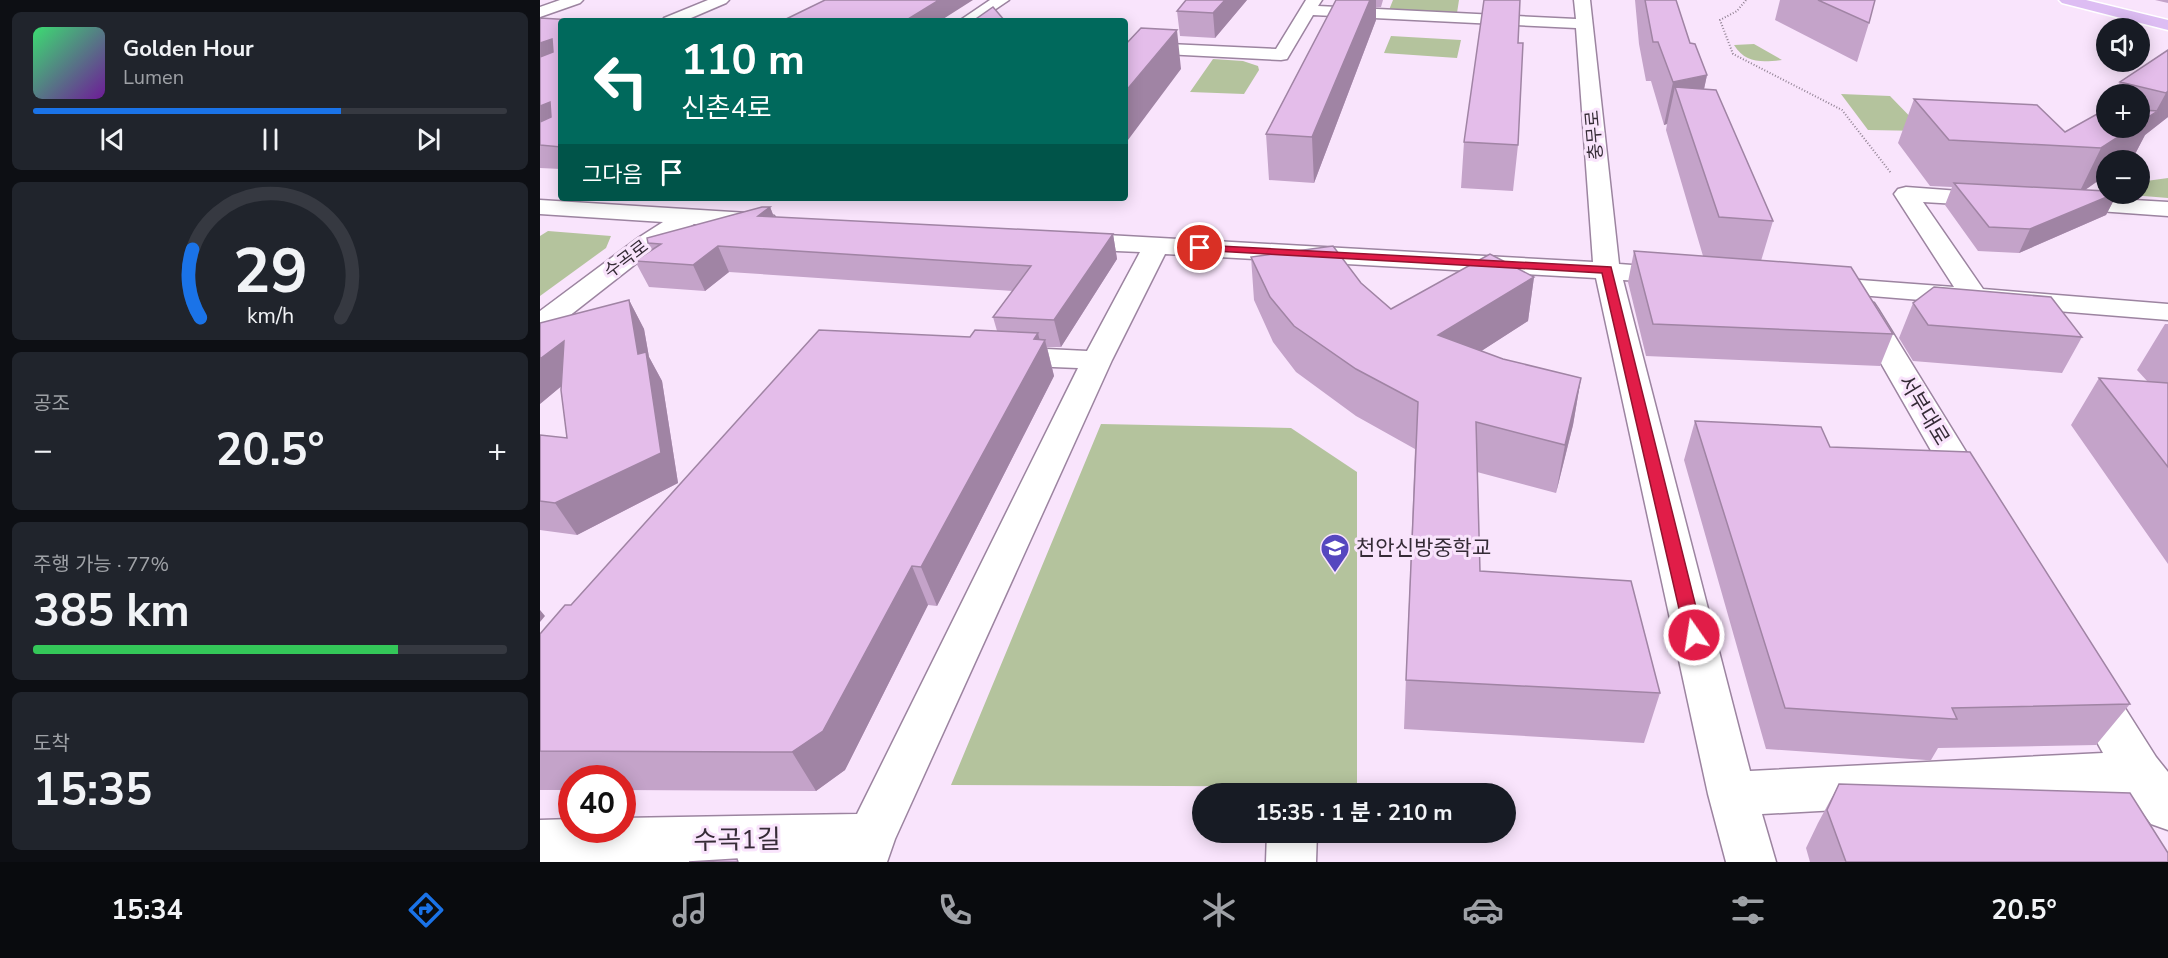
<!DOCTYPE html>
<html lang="ko">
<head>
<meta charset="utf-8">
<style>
	:root { --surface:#171b24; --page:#20242c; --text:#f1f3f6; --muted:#9ea1a6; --line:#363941; --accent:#1a73e8 }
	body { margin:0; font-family:"Nunito Sans","Noto Sans KR",sans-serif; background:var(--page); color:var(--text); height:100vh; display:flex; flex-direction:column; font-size:22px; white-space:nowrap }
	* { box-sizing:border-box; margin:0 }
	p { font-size:20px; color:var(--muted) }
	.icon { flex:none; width:33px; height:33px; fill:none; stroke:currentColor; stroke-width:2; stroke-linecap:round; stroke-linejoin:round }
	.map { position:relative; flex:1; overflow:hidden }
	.side { display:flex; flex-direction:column; gap:12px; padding:12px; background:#0d0f14; width:540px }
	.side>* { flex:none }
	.top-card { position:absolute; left:18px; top:18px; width:570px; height:183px; border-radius:6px; box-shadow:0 3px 15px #0003; background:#00695c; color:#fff; overflow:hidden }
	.tools { position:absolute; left:1556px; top:18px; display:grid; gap:12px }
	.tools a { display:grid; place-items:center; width:54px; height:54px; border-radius:50%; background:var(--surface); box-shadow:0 3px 15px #0003; font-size:30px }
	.speed { position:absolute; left:18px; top:765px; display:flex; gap:12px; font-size:30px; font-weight:700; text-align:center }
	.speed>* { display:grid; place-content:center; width:78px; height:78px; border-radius:50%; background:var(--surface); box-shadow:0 3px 15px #0003; line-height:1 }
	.speed .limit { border:9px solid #d22; background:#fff; color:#111 }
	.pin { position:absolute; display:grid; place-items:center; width:51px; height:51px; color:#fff; margin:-26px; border:3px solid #fff; border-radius:50%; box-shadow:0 2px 6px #0007 }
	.me { position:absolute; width:66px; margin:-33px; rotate:347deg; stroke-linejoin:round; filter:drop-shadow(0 0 4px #0008) }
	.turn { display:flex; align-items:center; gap:21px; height:126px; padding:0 24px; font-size:27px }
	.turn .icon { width:78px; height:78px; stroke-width:2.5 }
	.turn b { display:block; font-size:42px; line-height:51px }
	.then { display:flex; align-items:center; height:57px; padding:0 24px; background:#0003; gap:12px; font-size:22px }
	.big { font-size:45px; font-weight:700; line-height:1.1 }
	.side .card { flex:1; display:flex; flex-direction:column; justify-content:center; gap:9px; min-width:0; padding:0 21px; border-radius:9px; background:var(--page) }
	.side .dial { align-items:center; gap:0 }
	.dial svg { height:156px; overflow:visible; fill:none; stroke:var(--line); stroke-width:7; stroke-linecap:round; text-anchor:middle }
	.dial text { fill:var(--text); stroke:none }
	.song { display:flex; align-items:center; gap:18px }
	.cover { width:72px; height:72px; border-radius:9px; background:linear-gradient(135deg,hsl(140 70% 55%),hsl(280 70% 35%)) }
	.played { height:6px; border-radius:3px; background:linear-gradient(90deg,var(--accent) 65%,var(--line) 65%) }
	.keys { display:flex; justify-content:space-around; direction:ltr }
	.heat { display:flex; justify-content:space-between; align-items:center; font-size:33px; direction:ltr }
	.charge { height:9px; border-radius:4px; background:linear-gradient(90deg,#34c759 77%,var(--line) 0) }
	.trip { position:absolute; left:652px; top:783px; width:324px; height:60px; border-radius:30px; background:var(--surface); box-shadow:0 3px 15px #0003; font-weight:700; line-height:60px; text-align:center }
	.tabs { display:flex; height:96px; justify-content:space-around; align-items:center; background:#090b0e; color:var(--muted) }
	.tabs .icon { width:42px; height:42px }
	.tabs .active { color:var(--accent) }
	.tabs b { font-size:27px; color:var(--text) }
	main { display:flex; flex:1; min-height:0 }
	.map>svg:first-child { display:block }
</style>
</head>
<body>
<main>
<section class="side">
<div class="card">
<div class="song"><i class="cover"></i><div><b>Golden Hour</b><p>Lumen</p></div></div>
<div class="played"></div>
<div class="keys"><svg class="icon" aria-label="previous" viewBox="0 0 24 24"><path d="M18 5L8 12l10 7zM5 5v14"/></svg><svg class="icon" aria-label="pause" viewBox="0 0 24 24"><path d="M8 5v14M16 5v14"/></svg><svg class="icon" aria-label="next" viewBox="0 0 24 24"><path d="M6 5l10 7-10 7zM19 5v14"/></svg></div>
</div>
<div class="card dial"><svg viewBox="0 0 100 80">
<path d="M14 69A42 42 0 1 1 86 69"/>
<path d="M14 69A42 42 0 0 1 10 34" stroke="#1a73e8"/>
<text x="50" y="56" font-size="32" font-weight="700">29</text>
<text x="50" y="72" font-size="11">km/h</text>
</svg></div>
<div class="card"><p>공조</p>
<div class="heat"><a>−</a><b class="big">20.5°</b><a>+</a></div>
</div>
<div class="card"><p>주행 가능 · 77%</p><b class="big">385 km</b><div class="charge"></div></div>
<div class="card"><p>도착</p><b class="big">15:35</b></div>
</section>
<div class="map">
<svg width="1628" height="862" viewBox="0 0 1628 862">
	<rect width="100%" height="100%" fill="#f9e4fc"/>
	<!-- green -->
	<path fill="#b4c39d" d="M 853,0 L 919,0 L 917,13 L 849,10 Z
		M 851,36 L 921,40 L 917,58 L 844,53 Z
		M 1214,44 L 1242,60 C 1222,62 1206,64 1194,45 Z
		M 673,59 L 703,61 L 718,66 L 719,70 L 704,94 L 650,92 Z
		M 1301,94 L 1350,96 L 1384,131 L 1328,130 Z
		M 1628,178 L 1628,198 L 1579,194 L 1599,194 L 1599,182 Z
		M 8,231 L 71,236 L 66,248 L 0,296 L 0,236 Z
		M 561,424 L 751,428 L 817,472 L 817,787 L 411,785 Z"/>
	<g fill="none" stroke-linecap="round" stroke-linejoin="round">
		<!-- minor casing -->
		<g stroke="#9c84a0" stroke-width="3">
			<path id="minor" d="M 20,0 L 43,0 L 40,3 L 0,17 L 0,7 Z
				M 168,0 L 189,0 L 186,3 L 144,21 L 122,21 L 124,18 Z
				M 450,0 L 469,0 L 438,21 L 419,21 Z
				M 766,0 L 782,0 L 778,6 L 1036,19 L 1034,0 L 1050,0 L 1079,264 L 1145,269 L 1149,275 L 1145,281 L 1136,283 L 1083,280 L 1210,771 L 1563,753 L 1527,688 L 1534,675 L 1549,670 L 1564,675 L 1616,757 L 1628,772 L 1628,830 L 1611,824 L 1588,794 L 1222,814 L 1236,862 L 1186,862 L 1168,794 L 1056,278 L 625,254 L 572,360 L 355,839 L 347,862 L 0,862 L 0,820 L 32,819 L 32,830 L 82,830 L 82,818 L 317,814 L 538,368 L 463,365 L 452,362 L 448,356 L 452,350 L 463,347 L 547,351 L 600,252 L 531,249 L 522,246 L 518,241 L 522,236 L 531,233 L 1053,262 L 1036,28 L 773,15 L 747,59 L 741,60 L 585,52 L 585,42 L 736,49 Z
				M 1366,187 L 1460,194 L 1464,199 L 1460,204 L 1452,206 L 1383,202 L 1443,289 L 1628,304 L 1628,320 L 1270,291 L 1267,285 L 1270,279 L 1280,277 L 1414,287 L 1354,194 L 1358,189 Z
				M 1525,196 L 1628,202 L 1628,216 L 1517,208 L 1513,203 L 1517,198 Z
				M 0,200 L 225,214 L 234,216 L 237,221 L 234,226 L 225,228 L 154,224 L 116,248 L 10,331 L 0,334 L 0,311 L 98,238 L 123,222 L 0,214 Z
				M 1324,301 L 1334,303 L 1338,309 L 1449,489 L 1444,497 L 1431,501 L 1418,497 L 1413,489 L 1310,309 L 1314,303 Z
				M 727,832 L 777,832 L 776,862 L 726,862 Z"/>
		</g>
		<!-- major casing -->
		<g stroke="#fff" stroke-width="3">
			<path id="major" d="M 1519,0 L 1546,0 L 1628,20 L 1628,30 L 1522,3 Z"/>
		</g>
		<!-- path -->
		<path stroke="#928394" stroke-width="2" stroke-dasharray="1 2" stroke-linecap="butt" d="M 1206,0 L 1197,11 L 1180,20 L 1193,54 L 1302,110 L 1351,173"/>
		<!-- minor -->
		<use href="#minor" fill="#fff" fill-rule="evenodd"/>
		<!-- major -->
		<use href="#major" fill="#ddbdf3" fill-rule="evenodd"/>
	</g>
	<!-- wall -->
	<path fill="#c4a3c9" d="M 707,0 L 675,38 L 640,36 L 637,11 Z
		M 796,0 L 843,0 L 841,7 L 836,7 L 836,20 L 774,183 L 729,180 L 726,134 Z
		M 1095,0 L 1136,0 L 1150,43 L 1167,75 L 1164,89 L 1233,221 L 1221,261 L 1353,334 L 1340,366 L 1106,356 L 1088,282 L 1094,251 L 1163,256 L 1126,130 L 1127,124 L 1124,125 L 1111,81 L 1106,81 L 1099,44 Z
		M 1240,0 L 1335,0 L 1329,23 L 1317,62 L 1235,20 Z
		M 1615,0 L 1628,0 L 1628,3 Z
		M 0,18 L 21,21 L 21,169 L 0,168 Z
		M 978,43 L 978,145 L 973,191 L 921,188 L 924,142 Z
		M 1628,50 L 1628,117 L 1605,135 L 1594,156 L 1545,190 L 1566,194 L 1577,194 L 1566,215 L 1479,253 L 1438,251 L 1405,205 L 1412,187 L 1390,186 L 1358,143 L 1374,99 L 1525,132 L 1599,128 L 1599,94 L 1574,94 L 1580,82 Z
		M 230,207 L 234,217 L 573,234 L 577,259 L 521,347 L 507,347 L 514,376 L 397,606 L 388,605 L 305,770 L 276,791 L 82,790 L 82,778 L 32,778 L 32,790 L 0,790 L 0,634 L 31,605 L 430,337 L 457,331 L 453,317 L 473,291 L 189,272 L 165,291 L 109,287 L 95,261 L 111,250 L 108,243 Z
		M 711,257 L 821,283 L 851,309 L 994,277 L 988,321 L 941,351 L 963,359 L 1041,378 L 1033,425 L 1016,493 L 937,472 L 940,571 L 1120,693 L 1104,743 L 864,729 L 875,449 L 816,416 L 756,372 L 733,342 L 714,300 Z
		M 89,300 L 104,329 L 109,357 L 122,381 L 138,483 L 37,535 L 0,530 L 0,435 L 27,438 L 21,386 L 0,404 Z
		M 1373,303 L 1542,337 L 1522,373 L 1373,361 L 1359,338 Z
		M 1625,324 L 1628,324 L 1628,564 L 1531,425 L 1559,378 L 1608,382 L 1597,370 Z
		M 1155,421 L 1290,447 L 1590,704 L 1556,745 L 1398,748 L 1391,760 L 1386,760 L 1226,749 L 1144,460 Z
		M 1299,784 L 1628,862 L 1270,862 L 1266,848 L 1278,823 Z"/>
	<!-- shaded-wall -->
	<path fill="#a084a4" d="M 399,0 L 433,0 L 400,21 L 365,21 Z
		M 685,0 L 707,0 L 675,38 L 673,13 Z
		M 830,0 L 836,0 L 836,20 L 774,183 L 772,137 Z
		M 637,30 L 641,69 L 585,144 L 585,92 Z
		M 12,39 L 21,57 L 0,66 L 0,43 Z
		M 1167,75 L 1158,117 L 1135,87 L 1127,124 L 1124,125 L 1133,82 Z
		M 1628,91 L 1628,117 L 1605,135 L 1594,156 L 1588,160 L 1566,160 L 1566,175 L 1538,195 L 1561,148 L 1592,128 L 1599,128 L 1599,123 L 1615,113 L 1626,93 Z
		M 10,102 L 21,123 L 0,133 L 0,106 Z
		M 1574,194 L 1577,194 L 1566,215 L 1479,253 L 1490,229 Z
		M 230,207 L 240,232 L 218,216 Z
		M 573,234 L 577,259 L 521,347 L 514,320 Z
		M 178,246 L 189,272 L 165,291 L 153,265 Z
		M 994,277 L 988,321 L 895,381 L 898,335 Z
		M 89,300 L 104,329 L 109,357 L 122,381 L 138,483 L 37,535 L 15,503 L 98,354 Z
		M 498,333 L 501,346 L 505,340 L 514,376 L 397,606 L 381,567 L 494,339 Z
		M 24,341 L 41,370 L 0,404 L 0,359 Z
		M 1041,378 L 1033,425 L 1016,493 L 1025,445 Z
		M 372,566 L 388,605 L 305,770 L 276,791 L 252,752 Z
		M 0,610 L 5,616 L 0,622 Z"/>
	<!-- building -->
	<path fill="#e4bdea" stroke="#a084a4" stroke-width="1.5" d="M 285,0 L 399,0 L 365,21 L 242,21 Z
		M 646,0 L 685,0 L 673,13 L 637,11 Z
		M 796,0 L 830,0 L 772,137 L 726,134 Z
		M 944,0 L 980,0 L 978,43 L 983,43 L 978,145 L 924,142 Z
		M 1105,0 L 1136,0 L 1150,43 L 1155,44 L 1167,75 L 1133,82 L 1118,42 L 1113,42 Z
		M 1278,0 L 1335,0 L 1329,23 Z
		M 453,7 L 465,21 L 433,21 Z
		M 0,18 L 50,21 L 21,21 L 21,147 L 0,145 L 0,122 L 11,117 L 10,102 L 0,106 L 0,57 L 13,52 L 12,39 L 0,43 Z
		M 601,28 L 637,30 L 585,92 L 585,45 Z
		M 1628,50 L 1628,91 L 1626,93 L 1580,82 Z
		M 1135,87 L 1176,90 L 1233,221 L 1179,217 Z
		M 1374,99 L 1497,105 L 1525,132 L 1566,109 L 1566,128 L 1592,128 L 1561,148 L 1409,140 Z
		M 1599,110 L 1618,111 L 1599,123 Z
		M 1414,183 L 1566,191 L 1566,194 L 1574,194 L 1490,229 L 1449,227 Z
		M 222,207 L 230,207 L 218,216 L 573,234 L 514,320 L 453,317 L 491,266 L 178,246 L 153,265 L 95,261 L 121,244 L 108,243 L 107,238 Z
		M 793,246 L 821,283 L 851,309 L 950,254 L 994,277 L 898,335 L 963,359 L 1041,378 L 1025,445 L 936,422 L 940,571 L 1091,581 L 1120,693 L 866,680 L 878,402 L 816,369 L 754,326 L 730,297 L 711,257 Z
		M 1094,251 L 1311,267 L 1353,334 L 1113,324 Z
		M 1394,287 L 1511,297 L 1542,337 L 1388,325 L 1373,303 Z
		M 89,300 L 98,354 L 106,352 L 121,453 L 15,503 L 0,501 L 0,435 L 27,438 L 21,390 L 24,341 L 0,359 L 0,323 Z
		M 279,330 L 430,337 L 435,330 L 498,333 L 494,339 L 505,340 L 381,567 L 372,566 L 283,731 L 252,752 L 0,751 L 0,634 L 25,605 L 31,605 Z
		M 1559,378 L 1628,383 L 1628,467 Z
		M 1155,421 L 1281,427 L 1290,447 L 1430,452 L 1590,704 L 1412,708 L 1417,719 L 1413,719 L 1245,708 Z
		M 1299,784 L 1590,793 L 1628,853 L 1628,862 L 1306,862 L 1287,810 Z
		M 197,859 L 198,862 L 149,862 Z"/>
	<!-- route -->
	<path fill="#e11d48" stroke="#92132f" stroke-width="1.5" d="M 660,245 L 1071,267 L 1163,635 L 1160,639 L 1154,641 L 1148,639 L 1145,635 L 1062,273 L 657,250 L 655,248 Z"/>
	<!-- icons -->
	<defs>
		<g id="school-pin" transform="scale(1.5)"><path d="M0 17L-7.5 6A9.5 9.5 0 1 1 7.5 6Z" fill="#5647bf" stroke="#f9e4fc"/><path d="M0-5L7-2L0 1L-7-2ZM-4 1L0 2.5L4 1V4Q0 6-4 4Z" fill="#fff"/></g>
	</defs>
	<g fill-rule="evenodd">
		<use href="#school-pin" x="795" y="548"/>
	</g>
	<g text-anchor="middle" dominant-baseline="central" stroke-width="6" stroke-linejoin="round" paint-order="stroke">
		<!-- far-street labels -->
		<g font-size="18" fill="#352b36" stroke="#f9e4fc">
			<text transform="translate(1054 135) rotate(-95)">충무로</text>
			<text transform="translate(86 259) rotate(-37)">수곡로</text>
		</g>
		<!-- street labels -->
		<g font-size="21" fill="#352b36" stroke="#f9e4fc">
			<text transform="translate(1384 410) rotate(59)">서부대로</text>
		</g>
		<!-- poi labels -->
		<g font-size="21" fill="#352b36" stroke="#f9e4fc" text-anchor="start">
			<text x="816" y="548">천안신방중학교</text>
		</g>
		<!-- near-street labels -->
		<g font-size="26" fill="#352b36" stroke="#f9e4fc">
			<text transform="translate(197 840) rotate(-1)">수곡1길</text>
		</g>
	</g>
</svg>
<div class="tools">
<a><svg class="icon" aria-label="sound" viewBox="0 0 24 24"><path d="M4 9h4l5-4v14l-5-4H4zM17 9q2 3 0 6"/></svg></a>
<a>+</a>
<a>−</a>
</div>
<div class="speed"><div class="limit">40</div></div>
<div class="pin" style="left:660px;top:248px;background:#d93025"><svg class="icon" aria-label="arrive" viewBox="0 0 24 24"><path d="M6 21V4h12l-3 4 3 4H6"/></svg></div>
<svg class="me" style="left:1154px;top:635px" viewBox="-20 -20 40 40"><circle r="17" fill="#e11d48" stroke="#fff" stroke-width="3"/><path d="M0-11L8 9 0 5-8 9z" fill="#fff"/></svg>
<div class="trip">15:35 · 1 분 · 210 m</div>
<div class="top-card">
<div class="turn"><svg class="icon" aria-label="left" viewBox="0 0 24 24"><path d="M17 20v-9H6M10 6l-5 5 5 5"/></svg><div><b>110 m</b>신촌4로</div></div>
<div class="then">그다음<svg class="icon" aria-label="arrive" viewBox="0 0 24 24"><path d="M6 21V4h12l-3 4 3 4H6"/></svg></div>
</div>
</div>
</main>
<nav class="tabs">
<b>15:34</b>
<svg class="icon active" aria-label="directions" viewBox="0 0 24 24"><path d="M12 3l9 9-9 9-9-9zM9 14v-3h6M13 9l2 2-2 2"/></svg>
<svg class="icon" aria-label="music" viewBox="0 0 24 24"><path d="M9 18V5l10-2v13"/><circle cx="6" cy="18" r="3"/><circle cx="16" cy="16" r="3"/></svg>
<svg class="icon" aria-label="phone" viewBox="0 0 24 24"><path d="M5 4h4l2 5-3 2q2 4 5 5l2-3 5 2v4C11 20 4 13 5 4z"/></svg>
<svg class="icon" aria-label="climate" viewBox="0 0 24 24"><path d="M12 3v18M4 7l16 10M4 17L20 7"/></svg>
<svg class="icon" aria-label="car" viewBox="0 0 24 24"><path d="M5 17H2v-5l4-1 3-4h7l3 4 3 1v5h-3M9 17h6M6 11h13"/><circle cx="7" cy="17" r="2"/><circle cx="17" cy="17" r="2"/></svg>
<svg class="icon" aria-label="filters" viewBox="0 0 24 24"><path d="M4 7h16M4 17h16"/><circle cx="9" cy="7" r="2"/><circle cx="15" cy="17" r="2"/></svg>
<b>20.5°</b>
</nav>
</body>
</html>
